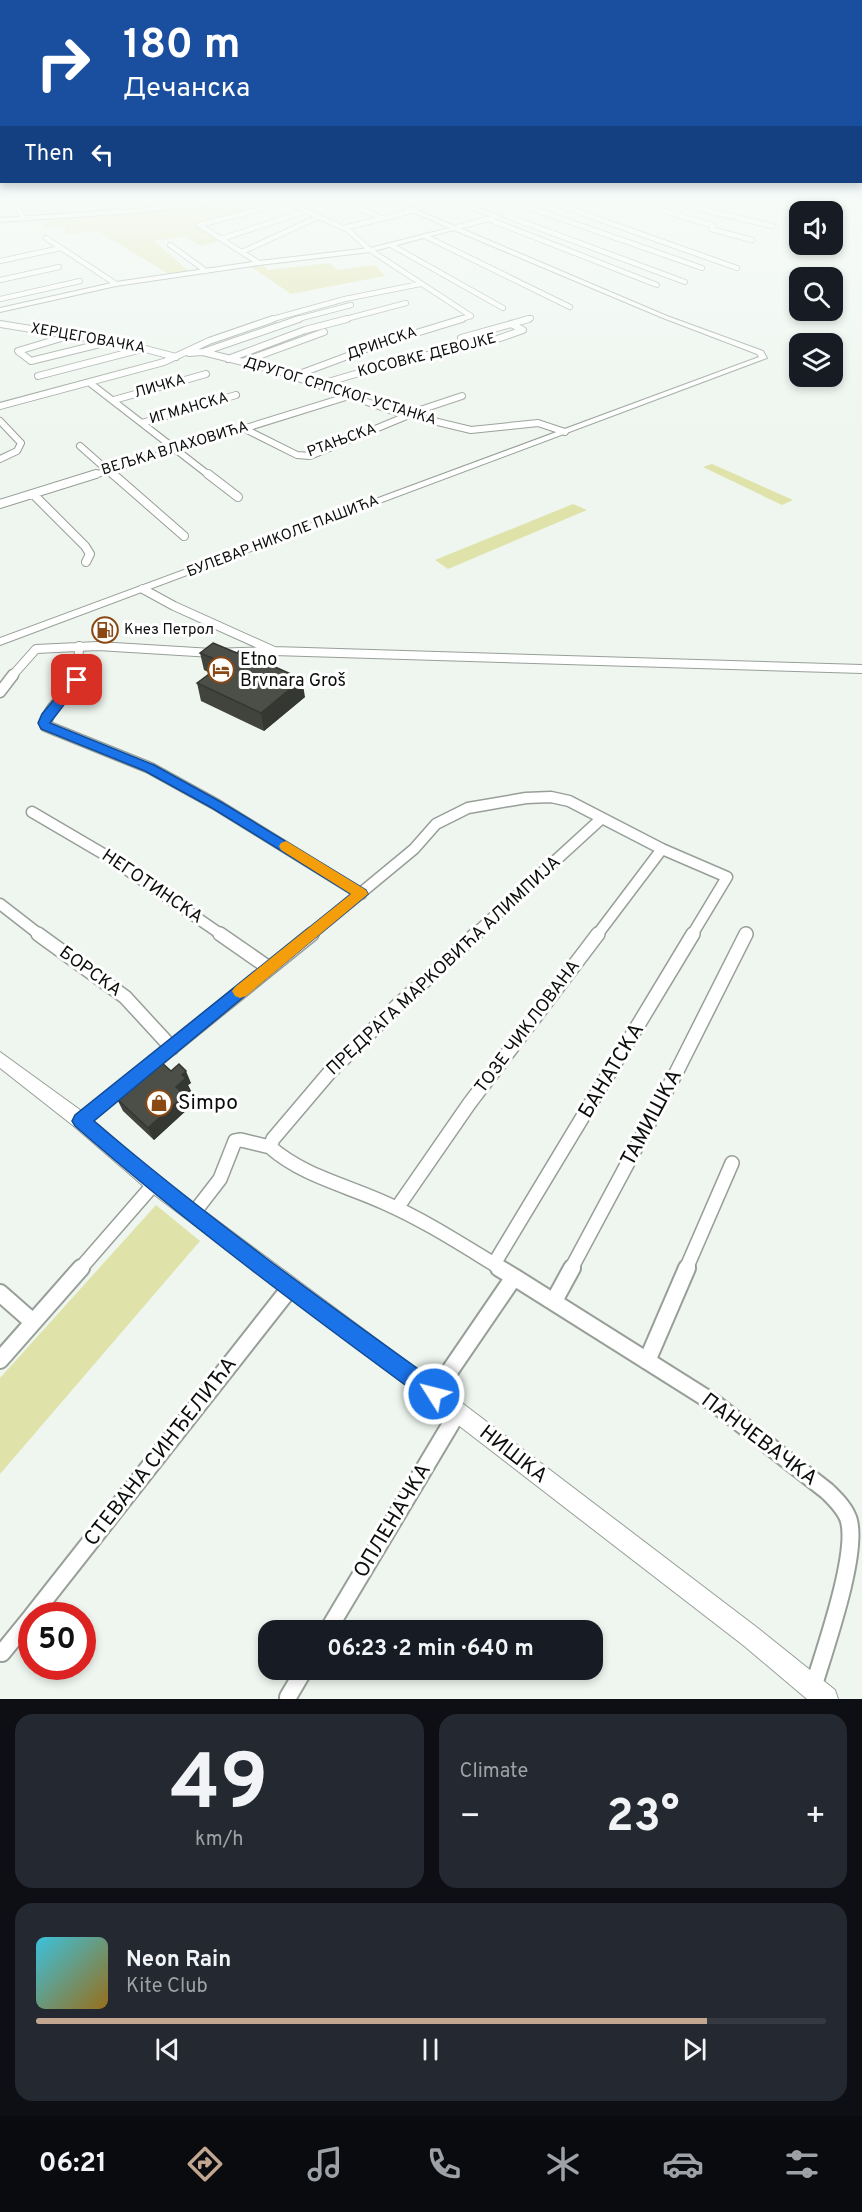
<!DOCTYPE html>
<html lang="en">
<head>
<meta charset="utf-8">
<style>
	:root { --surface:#171b24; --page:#242831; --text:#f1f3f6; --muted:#9ea1a6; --line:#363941; --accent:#c2a690 }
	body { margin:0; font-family:Overpass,sans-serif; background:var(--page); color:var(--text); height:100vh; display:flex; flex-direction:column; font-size:22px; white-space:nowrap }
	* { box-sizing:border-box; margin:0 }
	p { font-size:20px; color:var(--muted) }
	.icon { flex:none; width:33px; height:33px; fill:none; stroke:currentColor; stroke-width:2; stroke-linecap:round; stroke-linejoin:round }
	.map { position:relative; height:1699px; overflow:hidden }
	.drawer { display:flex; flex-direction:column; gap:15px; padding:15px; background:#0d0f14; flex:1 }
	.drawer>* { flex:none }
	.top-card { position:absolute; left:0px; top:0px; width:862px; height:183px; box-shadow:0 3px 9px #0003; background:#1a4fa0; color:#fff; overflow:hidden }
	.buttons { position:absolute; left:789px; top:201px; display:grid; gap:12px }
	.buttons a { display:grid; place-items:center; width:54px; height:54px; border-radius:12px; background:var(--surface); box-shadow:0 3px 9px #0003; font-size:30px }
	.speed { position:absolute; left:18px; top:1602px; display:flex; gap:12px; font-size:30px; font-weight:700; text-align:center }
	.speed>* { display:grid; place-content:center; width:78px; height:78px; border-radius:50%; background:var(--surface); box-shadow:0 3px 9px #0003; line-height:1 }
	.speed .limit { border:9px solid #d22; background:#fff; color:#111 }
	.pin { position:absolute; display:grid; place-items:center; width:51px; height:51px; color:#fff; margin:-26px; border-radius:12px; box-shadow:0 3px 9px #0006 }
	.me { position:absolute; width:66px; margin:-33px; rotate:306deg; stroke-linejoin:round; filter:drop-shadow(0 0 4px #0008) }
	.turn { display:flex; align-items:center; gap:21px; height:126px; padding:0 24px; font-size:27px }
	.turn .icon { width:78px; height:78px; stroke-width:2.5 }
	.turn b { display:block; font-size:42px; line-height:51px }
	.then { display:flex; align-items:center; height:57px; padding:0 24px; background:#0003; gap:12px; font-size:22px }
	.big { font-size:45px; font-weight:700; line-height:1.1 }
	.drawer .card { flex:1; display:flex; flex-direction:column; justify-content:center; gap:9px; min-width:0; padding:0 21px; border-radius:18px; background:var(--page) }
	.drawer .dial { align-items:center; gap:0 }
	.dial b { font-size:78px; line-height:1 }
	.song { display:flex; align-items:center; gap:18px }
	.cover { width:72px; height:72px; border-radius:9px; background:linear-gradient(135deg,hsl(190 70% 55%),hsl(40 70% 35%)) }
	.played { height:6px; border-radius:3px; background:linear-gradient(90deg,var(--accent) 85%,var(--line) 85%) }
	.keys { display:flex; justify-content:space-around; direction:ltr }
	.heat { display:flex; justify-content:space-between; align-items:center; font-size:33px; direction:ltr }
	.drawer .tiles { flex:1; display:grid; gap:15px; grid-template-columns:1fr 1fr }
	.card:last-child { grid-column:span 2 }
	.trip { position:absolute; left:258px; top:1620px; width:345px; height:60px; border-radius:18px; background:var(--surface); box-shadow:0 3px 9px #0003; font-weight:700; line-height:60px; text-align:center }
	.tab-bar { display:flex; height:96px; justify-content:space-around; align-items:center; background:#090b0e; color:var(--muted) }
	.tab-bar .icon { width:42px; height:42px }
	.tab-bar .on { color:var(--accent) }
	.tab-bar b { font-size:27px; color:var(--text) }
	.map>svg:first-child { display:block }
</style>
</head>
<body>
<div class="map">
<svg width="862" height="1699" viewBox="0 0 862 1699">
	<rect width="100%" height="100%" fill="#eef6ef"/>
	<!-- green -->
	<path fill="#dfe3aa" d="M 263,199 L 277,199 L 285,203 L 193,225 L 219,241 L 201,246 L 184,236 L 154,241 L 191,273 L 172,276 L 98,231 L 64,234 L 66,227 L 44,228 L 46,219 Z
		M 330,263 L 337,270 L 375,265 L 385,276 L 291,294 L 250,266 L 261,264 L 268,270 Z
		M 712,464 L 793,500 L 782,505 L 703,467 Z
		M 573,504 L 587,510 L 448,569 L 435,560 Z
		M 156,1205 L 200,1241 L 0,1474 L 0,1378 Z"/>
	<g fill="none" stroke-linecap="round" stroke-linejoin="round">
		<!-- street-far5 casing -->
		<g stroke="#979f98" stroke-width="6">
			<path id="street-far5" d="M 61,199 L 66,209 L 70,210 L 110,206 L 106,199
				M 162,199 L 171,208
				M 187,199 L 192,206
				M 279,199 L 348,230 L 370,250 L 471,316
				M 338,199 L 382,218
				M 448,199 L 497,217
				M 505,199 L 702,268
				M 624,199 L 711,225 L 713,226 L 711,229 L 752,240
				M 660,199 L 772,226
				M 709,199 L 731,204
				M 0,202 L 13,199
				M 553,203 L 737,268
				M 17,206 L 24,219
				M 110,206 L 130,204 L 128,199
				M 504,215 L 685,282
				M 488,219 L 657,285
				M 458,227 L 492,218
				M 344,228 L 416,210
				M 425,236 L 570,307
				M 46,238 L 116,284
				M 221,239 L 303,212
				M 170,245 L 206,271
				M 391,245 L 503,308
				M 244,251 L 316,218
				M 0,261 L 61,248
				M 259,263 L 199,225 L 285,203
				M 0,280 L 59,267
				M 0,299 L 80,281
				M 269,320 L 345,299 L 420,284
				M 294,320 L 351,305
				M 342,320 L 406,303
				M 457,320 L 471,316
				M 523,320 L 531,318"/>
		</g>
		<!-- street-far4 casing -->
		<g stroke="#979f98" stroke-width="8">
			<path id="street-far4" d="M 0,324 L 130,345 L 176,357
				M 68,336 L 18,351 L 31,361 L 108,342
				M 461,338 L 529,319
				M 203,352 L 299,319
				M 189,353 L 203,352 L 278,371 L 396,412 L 471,430 L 538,423 L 565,432
				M 228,359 L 305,330 L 347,319
				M 242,362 L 324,332
				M 38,376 L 142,349
				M 294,376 L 377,345 L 462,319
				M 90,383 L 210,476
				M 318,385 L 403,360 L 483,344 L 523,330 L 511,324
				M 114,400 L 206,374
				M 0,406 L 164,362 L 209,341 L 273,319
				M 408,414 L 462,396
				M 0,421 L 21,443 L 17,451 L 0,459
				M 142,423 L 236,395
				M 243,428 L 297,455 L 310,456 L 409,415
				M 80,446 L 114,476
				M 91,476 L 349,396"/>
		</g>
		<!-- street-far3 casing -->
		<g stroke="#979f98" stroke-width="10">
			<path id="street-far3" d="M 113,474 L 184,536
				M 208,474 L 238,497
				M 33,494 L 85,546 L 90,554 L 86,562
				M 0,504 L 96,474
				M 274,651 L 862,669
				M 12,676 L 36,649 L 98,646 L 212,653 L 274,651 L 174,606 L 143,589
				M 78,676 L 79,646"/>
		</g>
		<!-- street-far2 casing -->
		<g stroke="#979f98" stroke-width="13">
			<path id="street-far2" d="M 79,675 C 72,694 46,705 46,726 L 150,768 L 217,805 L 361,894
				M 0,692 L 13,675
				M 32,812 L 107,856 L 222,935
				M 0,904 L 40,935
				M 310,935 L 414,849 L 436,824 L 468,808 L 526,798 L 551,797 L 569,801 L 662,849 L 727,877 L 692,935
				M 474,935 L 602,818
				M 597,935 L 662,849
				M 745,935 L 746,933"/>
		</g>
		<!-- street-far1 casing -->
		<g stroke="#979f98" stroke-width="16">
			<path id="street-far1" d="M 38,934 L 125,997 L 172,1048
				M 220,934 L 269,968
				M 476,934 L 397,1006 L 329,1073 L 273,1139 L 270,1147 C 303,1176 346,1185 385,1203 C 426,1221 464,1246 502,1269
				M 81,1121 L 312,934
				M 397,1208 L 469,1104 L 598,934
				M 193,1214 L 220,1179 L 235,1141 L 241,1140 L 270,1147
				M 494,1264 L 693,934
				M 80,1269 L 154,1184
				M 571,1269 L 676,1073 L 746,934
				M 686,1269 L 732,1163"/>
		</g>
		<!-- street casing -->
		<g stroke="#979f98" stroke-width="20">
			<path id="street" d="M 514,1277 L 714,1403 L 827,1491 C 835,1499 846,1509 849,1521 C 858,1556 824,1651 813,1688
				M 0,1293 L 33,1322
				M 554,1301 L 572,1268
				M 0,1360 L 81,1268
				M 647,1361 L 687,1268
				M 434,1394 L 514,1277 L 499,1268
				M 32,1616 L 290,1288
				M 328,1630 L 458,1412
				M 2,1653 L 32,1616
				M 288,1697 L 304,1670"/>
		</g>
		<!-- secondary casing -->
		<g stroke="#979f98" stroke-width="2">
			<path id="secondary" d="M 241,199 L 258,199 L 134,213 L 0,222 L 0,218 L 134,209 Z
				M 384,199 L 391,199 L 455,226 L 460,226 L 460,228 L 667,316 L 763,351 L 767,358 L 0,645 L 0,638 L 759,357 L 757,354 L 663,318 L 454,230 L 370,252 L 259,265 L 116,286 L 0,312 L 0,308 L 116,282 L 259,261 L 370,248 L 449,228 Z
				M 0,1052 L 87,1115 L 160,1178 L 441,1387 L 759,1629 L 835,1690 L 838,1699 L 807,1699 L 743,1645 L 427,1401 L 148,1190 L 75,1127 L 0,1068 Z"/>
		</g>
		<!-- street-far5 -->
		<use href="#street-far5" stroke="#fff" stroke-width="4.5"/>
		<!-- street-far4 -->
		<use href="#street-far4" stroke="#fff" stroke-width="6"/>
		<!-- street-far3 -->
		<use href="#street-far3" stroke="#fff" stroke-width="8"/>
		<!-- street-far2 -->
		<use href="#street-far2" stroke="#fff" stroke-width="10"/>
		<!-- street-far1 -->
		<use href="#street-far1" stroke="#fff" stroke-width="13"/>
		<!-- street -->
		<use href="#street" stroke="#fff" stroke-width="16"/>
		<!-- secondary -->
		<use href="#secondary" fill="#fff" fill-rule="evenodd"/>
	</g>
	<!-- wall -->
	<path fill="#40443d" d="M 200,653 L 305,697 L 264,731 L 201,701 L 197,683 L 210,673 L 204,670 Z
		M 171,1071 L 191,1083 L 188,1085 L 191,1091 L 185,1095 L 190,1107 L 154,1140 L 123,1111 L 117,1099 Z"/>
	<!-- shaded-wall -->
	<path fill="#343732" d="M 302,679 L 305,697 L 264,731 L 261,713 Z
		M 186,1071 L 191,1083 L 188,1085 L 191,1091 L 185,1095 L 190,1107 L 154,1140 L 148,1128 L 182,1075 Z"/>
	<!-- building -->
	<path fill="#4b4f47" stroke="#343732" stroke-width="1.5" d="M 213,643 L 237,653 L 239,651 L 302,679 L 261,713 L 197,683 L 224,663 L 200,653 Z
		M 160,1061 L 171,1071 L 179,1064 L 186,1071 L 182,1075 L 186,1078 L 176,1087 L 185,1095 L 148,1128 L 117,1099 Z"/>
	<!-- sky -->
	<linearGradient id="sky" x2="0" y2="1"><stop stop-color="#79bcd8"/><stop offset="0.46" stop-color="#f7fbf8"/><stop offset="1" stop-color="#f7fbf8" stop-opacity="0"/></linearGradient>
	<rect width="862" height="437" fill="url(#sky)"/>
	<!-- route -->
	<path fill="#1a73e8" stroke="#114b97" stroke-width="1.5" d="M 77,676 L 83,680 L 50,723 L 154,765 L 221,802 L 366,890 L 368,894 L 94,1121 C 205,1216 323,1301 442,1386 L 445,1394 L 442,1401 L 434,1404 L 427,1401 C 307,1313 187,1224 75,1126 L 72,1121 L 75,1115 L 351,894 L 212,808 L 145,771 L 41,729 L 38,723 L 42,714 L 73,677 Z"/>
	<!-- slow -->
	<path fill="#f59e0b" d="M 286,841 L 366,890 L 368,894 L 246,996 L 240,998 L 235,996 L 232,991 L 235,987 L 351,894 L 281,850 L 279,846 L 281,843 Z"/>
	<!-- icons -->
	<defs>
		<g id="fuel-ring" transform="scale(1.35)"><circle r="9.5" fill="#fff" stroke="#894814" stroke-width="1.5"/><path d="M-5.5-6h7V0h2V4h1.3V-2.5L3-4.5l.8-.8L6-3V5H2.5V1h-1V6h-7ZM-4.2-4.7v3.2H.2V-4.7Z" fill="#894814"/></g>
		<g id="hotel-ring" transform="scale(1.35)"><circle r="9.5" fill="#fff" stroke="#894814" stroke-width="1.5"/><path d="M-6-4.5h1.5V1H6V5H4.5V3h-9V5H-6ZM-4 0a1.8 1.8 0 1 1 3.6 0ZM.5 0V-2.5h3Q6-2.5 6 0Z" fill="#894814"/></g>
		<g id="shop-ring" transform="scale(1.35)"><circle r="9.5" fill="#fff" stroke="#894814" stroke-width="1.5"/><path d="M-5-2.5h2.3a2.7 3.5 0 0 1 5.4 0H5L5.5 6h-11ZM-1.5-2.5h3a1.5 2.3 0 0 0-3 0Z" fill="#894814"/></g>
	</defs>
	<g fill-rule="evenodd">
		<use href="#fuel-ring" x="105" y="630"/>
		<use href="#hotel-ring" x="221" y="670"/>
		<use href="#shop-ring" x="159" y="1103"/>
	</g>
	<g text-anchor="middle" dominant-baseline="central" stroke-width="6" stroke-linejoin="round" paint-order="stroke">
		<!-- far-street labels -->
		<g font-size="15" fill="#0b0e0b" stroke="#fff">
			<text transform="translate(88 339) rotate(10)">ХЕРЦЕГОВАЧКА</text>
			<text transform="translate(382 344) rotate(-19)">ДРИНСКА</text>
			<text transform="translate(427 356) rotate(-14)">КОСОВКЕ ДЕВОЈКЕ</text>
			<text transform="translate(160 387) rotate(-16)">ЛИЧКА</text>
			<text transform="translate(340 392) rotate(17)">ДРУГОГ СРПСКОГ УСТАНКА</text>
			<text transform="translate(189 409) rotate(-16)">ИГМАНСКА</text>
			<text transform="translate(342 441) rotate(-20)">РТАЊСКА</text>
			<text transform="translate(175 449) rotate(-17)">ВЕЉКА ВЛАХОВИЋА</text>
			<text transform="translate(283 537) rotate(-21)">БУЛЕВАР НИКОЛЕ ПАШИЋА</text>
		</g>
		<!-- far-poi labels -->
		<g font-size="15" fill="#0b0e0b" stroke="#fff" text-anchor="start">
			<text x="124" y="630">Кнез Петрол</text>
		</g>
		<!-- poi labels -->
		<g font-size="18" fill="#0b0e0b" stroke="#fff" text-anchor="start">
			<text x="240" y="660">Etno<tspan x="240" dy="21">Brvnara Groš</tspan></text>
		</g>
		<!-- street labels -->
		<g font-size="18" fill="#0b0e0b" stroke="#fff">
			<text transform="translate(152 887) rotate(34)">НЕГОТИНСКА</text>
			<text transform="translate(444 966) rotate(-43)">ПРЕДРАГА МАРКОВИЋА АЛИМПИЈА</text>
			<text transform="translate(90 972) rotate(36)">БОРСКА</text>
			<text transform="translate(528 1027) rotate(-53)">ТОЗЕ ЧИКЛОВАНА</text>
		</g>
		<!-- near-street labels -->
		<g font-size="21" fill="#0b0e0b" stroke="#fff">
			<text transform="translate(612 1071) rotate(-59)">БАНАТСКА</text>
			<text transform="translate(652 1118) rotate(-62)">ТАМИШКА</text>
			<text transform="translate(759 1440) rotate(37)">ПАНЧЕВАЧКА</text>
			<text transform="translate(161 1452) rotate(-52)">СТЕВАНА СИНЂЕЛИЋА</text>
			<text transform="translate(513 1455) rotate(38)">НИШКА</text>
			<text transform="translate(393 1521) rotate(-59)">ОПЛЕНАЧКА</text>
		</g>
		<!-- near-poi labels -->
		<g font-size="21" fill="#0b0e0b" stroke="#fff" text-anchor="start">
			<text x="178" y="1103">Simpo</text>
		</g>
	</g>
</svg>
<div class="buttons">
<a><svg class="icon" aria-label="sound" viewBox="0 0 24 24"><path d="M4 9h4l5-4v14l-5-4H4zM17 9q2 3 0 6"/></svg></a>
<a><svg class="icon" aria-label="search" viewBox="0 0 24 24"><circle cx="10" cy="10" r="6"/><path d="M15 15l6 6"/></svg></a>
<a><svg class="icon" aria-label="layers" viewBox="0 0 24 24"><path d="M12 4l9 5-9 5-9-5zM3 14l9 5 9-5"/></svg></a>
</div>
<div class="speed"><div class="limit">50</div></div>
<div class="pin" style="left:77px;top:680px;background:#d93025"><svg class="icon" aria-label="arrive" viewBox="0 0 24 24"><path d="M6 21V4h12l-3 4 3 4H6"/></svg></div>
<svg class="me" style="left:434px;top:1394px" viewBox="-20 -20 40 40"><circle r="17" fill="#1a73e8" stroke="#fff" stroke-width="3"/><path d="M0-11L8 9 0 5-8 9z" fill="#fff"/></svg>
<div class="trip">06:23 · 2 min · 640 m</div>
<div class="top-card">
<div class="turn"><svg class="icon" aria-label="right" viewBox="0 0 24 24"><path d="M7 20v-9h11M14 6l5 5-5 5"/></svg><div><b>180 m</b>Дечанска</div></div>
<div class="then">Then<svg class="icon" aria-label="left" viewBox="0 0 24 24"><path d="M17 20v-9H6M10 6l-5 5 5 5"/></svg></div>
</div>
</div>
<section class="drawer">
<div class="tiles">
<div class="card dial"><b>49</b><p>km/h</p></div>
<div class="card"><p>Climate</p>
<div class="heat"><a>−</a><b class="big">23°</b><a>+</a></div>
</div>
<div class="card">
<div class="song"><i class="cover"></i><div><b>Neon Rain</b><p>Kite Club</p></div></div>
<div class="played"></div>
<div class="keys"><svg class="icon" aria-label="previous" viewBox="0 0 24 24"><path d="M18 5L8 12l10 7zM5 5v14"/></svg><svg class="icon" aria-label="pause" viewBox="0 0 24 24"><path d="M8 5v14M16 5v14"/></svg><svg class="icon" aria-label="next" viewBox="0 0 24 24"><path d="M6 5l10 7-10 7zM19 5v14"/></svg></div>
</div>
</div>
</section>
<nav class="tab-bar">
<b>06:21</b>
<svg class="icon on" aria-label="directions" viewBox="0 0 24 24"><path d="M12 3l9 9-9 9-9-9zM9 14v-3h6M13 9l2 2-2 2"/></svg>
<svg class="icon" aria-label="music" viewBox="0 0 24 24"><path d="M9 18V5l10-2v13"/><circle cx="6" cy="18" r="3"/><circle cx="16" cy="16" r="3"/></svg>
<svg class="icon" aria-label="phone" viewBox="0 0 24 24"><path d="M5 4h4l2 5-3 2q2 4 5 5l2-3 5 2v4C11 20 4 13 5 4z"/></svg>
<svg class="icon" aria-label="climate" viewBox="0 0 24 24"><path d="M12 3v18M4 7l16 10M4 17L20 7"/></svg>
<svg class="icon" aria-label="car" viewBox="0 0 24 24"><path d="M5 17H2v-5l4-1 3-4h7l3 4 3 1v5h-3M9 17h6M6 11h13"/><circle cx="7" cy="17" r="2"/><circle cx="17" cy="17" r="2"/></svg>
<svg class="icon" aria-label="filters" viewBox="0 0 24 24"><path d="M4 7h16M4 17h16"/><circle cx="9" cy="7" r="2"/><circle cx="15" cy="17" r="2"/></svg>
</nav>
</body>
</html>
